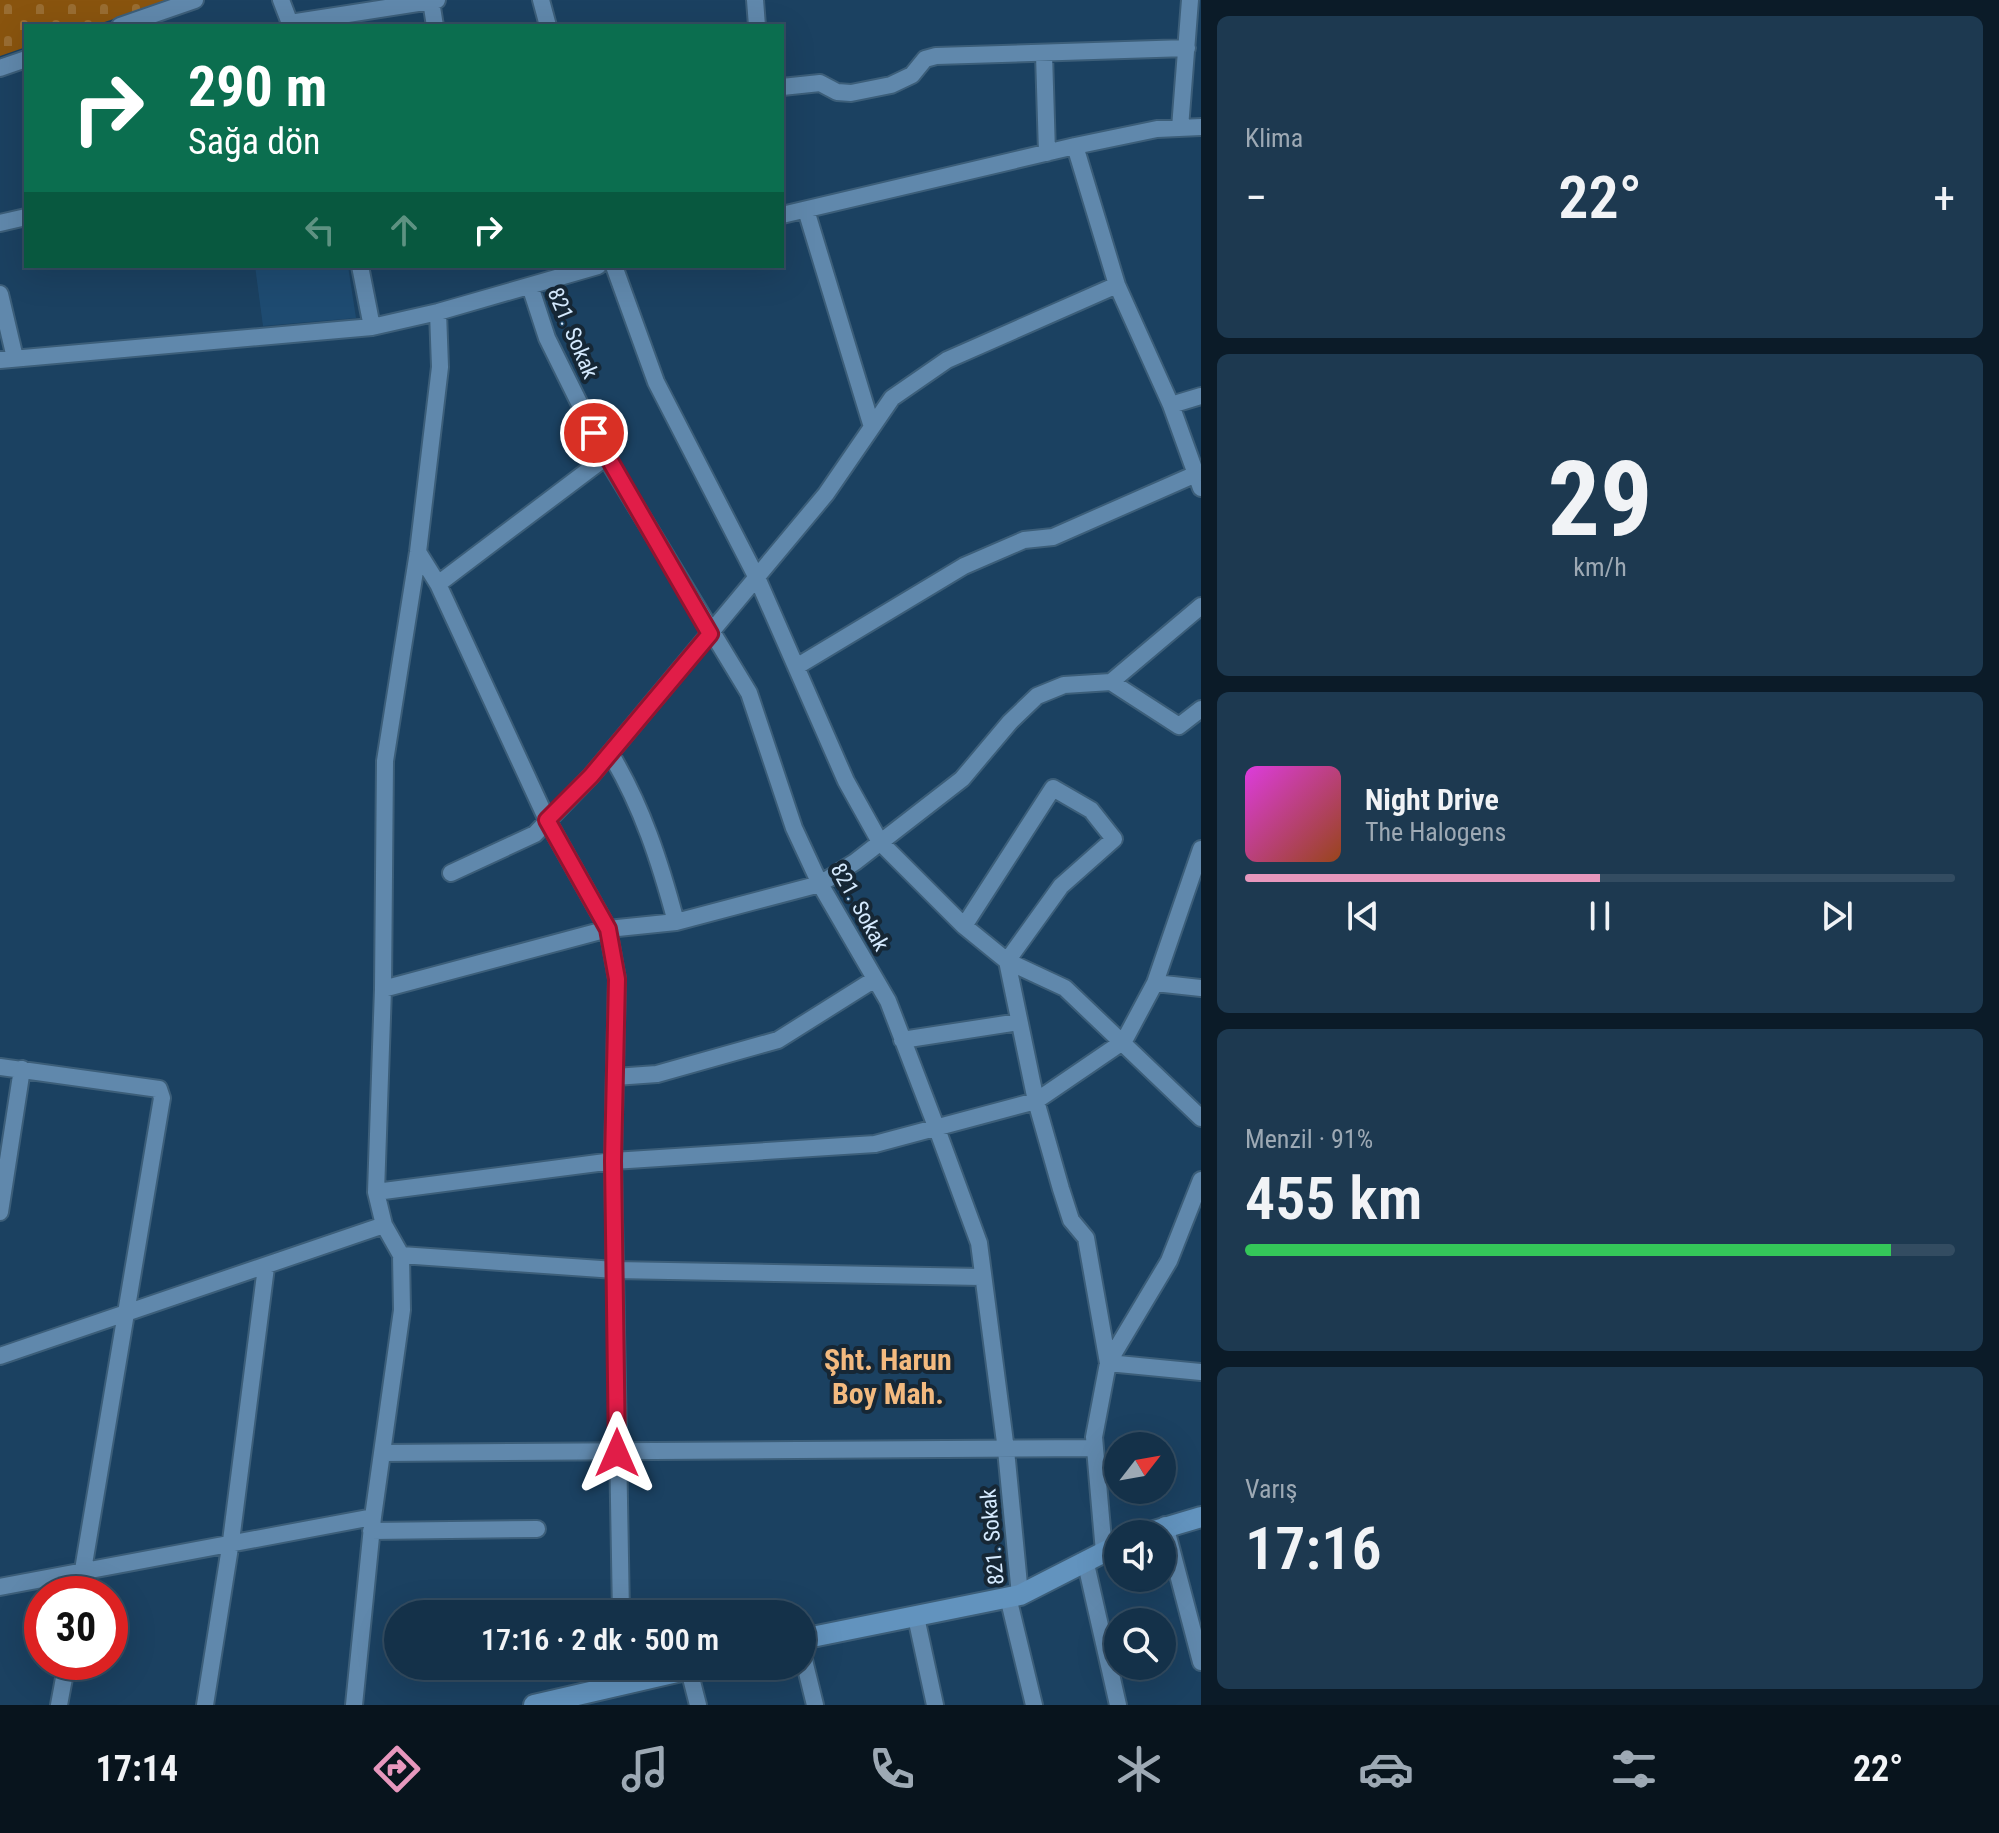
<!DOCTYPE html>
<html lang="tr">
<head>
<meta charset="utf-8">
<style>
	:root { --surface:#143149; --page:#1d3950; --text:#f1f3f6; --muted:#9da9b4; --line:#334c61; --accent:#e797bd }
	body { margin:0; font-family:"Roboto Condensed",sans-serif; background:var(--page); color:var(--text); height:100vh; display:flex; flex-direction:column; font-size:30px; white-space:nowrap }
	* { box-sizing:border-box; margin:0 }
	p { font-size:26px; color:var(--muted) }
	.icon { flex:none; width:44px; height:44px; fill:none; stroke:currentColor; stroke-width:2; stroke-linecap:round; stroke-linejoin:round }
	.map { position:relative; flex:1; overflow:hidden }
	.details { display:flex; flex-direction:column; gap:16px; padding:16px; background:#0b1b28; width:798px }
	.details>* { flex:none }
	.top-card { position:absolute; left:24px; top:24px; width:760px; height:244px; border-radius:0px; box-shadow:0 8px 32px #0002,0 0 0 2px var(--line); background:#0b6e4f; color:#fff; overflow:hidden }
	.needle { width:52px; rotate:59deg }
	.controls { position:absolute; left:1104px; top:1432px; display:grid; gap:16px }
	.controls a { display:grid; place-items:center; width:72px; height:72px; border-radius:50%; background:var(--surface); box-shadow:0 8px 32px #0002,0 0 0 2px var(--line); font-size:40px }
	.speed { position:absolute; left:24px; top:1576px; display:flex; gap:16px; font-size:40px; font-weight:700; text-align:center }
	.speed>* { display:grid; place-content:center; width:104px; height:104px; border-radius:50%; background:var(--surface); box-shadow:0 8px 32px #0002,0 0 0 2px var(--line); line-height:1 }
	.speed .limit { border:12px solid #d22; background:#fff; color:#111 }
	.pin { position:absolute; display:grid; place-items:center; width:68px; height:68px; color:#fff; margin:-34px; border:4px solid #fff; border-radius:50%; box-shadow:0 2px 8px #0007 }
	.me { position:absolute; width:88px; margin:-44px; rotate:0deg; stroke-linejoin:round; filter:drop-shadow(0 0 6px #0008) }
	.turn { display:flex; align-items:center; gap:28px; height:168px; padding:0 32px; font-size:36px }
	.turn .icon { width:104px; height:104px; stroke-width:2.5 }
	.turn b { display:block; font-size:56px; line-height:68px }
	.lanes { display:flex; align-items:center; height:76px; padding:0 32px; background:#0003; justify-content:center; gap:40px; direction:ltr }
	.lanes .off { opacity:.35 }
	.big { font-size:60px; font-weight:600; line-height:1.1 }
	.details .widget { flex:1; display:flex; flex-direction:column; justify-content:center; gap:12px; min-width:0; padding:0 28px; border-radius:12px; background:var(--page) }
	.details .dial { align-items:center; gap:0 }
	.dial b { font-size:104px; line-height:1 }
	.song { display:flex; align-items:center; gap:24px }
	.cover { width:96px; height:96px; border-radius:12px; background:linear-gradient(135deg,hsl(300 70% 55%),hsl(20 70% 35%)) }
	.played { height:8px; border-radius:4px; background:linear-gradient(90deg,var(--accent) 50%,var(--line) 50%) }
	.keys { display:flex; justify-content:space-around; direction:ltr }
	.heat { display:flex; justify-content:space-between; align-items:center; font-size:44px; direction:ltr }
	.charge { height:12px; border-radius:6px; background:linear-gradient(90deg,#34c759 91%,var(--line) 0) }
	.trip { position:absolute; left:384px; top:1600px; width:432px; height:80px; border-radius:40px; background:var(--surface); box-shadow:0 8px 32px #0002,0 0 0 2px var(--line); font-weight:600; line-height:80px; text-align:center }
	.tabs { display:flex; height:128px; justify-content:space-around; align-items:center; background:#08141d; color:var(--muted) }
	.tabs .icon { width:56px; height:56px }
	.tabs .active { color:var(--accent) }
	.tabs b { font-size:36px; color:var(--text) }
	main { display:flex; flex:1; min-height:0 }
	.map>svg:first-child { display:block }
</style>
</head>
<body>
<main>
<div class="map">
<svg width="1201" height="1705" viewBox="0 0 1201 1705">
	<defs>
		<pattern id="cemetery-stones" width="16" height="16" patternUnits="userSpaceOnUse" patternTransform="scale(2)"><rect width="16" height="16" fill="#89540e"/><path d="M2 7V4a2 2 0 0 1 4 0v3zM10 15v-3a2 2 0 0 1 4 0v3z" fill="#996d32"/></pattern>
	</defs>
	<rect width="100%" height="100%" fill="#1b4161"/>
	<!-- built -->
	<path fill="#1e4b71" d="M 255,266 L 348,266 L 356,318 L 263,326 Z"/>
	<!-- cemetery -->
	<path fill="url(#cemetery-stones)" d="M 0,0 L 172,0 L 92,26 L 26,26 L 26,47 L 0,56 Z"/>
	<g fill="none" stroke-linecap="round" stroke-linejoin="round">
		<!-- street casing -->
		<g stroke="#3c5e79" stroke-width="20">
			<path id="street" d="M 281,0 L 291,26
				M 541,0 L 548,26
				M 755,0 L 757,26
				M 431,1 L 435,26
				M 290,23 L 437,0
				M 120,26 L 195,0
				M 1044,54 L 1047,153
				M 0,68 L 26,59
				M 782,87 L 820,83 L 837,92 L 851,93 L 891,85 L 912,75 L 925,59 L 936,56 L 1187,48
				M 1180,128 L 1190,0
				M 1075,146 L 1117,285 L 1171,405 L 1201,488
				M 806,210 L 872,427
				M 782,215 L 1075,146 L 1157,129 L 1201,127
				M 0,223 L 26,217
				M 360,266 L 372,327
				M 614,266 L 656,382 L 758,580 L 846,781 L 880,842 L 964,926 L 1007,961 L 1065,988 L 1201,1118
				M 530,286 L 547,338 L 606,457 L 749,693 L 794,828 L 820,884 L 888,1001 L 937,1129 L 979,1243 L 1006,1450 L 1020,1595
				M 0,294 L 15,358
				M 0,360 L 372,327 L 438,312 L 598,266
				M 1171,405 L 1201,396
				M 418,552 L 438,584 L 547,820 L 608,929 L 617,979 L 613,1161 L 621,1614
				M 438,584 L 606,457
				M 796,667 L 964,566 L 1024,540 L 1053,537 L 1196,474
				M 1111,682 L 1179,726 L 1201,709
				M 610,753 C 642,806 660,862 676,922
				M 451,873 L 535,834 L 591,776 L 826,494 L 892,398 L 947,360 L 1117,285
				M 964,926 L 1053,788 L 1091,810 L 1114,839 L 1061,886 L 1007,961 L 1036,1101 L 1061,1189 L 1071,1220 L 1086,1238 L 1108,1363
				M 1155,983 L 1201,988
				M 383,989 L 608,929 L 676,922 L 820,884 L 855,862 L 962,779 L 1010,722 L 1037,696 L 1064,685 L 1111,682 L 1201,606
				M 902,1040 L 1019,1022
				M 0,1067 L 159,1089 L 162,1098 L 79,1594
				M 615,1077 L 657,1074 L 778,1040 L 875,979
				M 376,1192 L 613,1161 L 875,1144 L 1036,1101 L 1124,1041 L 1155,983 L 1201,849
				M 0,1212 L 22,1069
				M 401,1255 L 615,1270 L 981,1277
				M 0,1356 L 384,1225
				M 1108,1363 L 1201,1372
				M 382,1453 L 1095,1448
				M 1165,1525 L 1201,1662
				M 371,1531 L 537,1529
				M 1104,1552 L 1094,1437 L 1108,1363 L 1169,1261 L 1201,1180
				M 1086,1564 L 1118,1705
				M 0,1587 L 373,1517
				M 1008,1597 L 1034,1705
				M 916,1617 L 935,1705
				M 802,1652 L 815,1705
				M 622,1666 L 623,1683
				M 689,1670 L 698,1705
				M 59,1705 L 67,1662
				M 205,1705 L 231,1541 L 266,1267
				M 354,1705 L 373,1517 L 402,1310 L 401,1255 L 384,1225 L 376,1192 L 383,989 L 385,761 L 418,552 L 440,367 L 438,312"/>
		</g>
		<!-- secondary casing -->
		<g stroke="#3c5e79" stroke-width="24">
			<path id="secondary" d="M 1144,1534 L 1201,1517
				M 802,1639 L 1020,1595 L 1118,1545
				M 534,1705 L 703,1666"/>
		</g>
		<!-- street -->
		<use href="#street" stroke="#6088ac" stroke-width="16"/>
		<!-- secondary -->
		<use href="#secondary" stroke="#6293be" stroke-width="20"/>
	</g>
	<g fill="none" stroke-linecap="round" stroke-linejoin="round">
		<!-- route casing -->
		<g stroke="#92132f" stroke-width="20">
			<path id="route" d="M 594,433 L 710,634 L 591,776 L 547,820 L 608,929 L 617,979 L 613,1161 L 617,1453"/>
		</g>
		<!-- route -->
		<use href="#route" stroke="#e11d48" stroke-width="14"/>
	</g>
	<g text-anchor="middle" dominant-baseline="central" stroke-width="8" stroke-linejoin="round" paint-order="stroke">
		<!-- street labels -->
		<g font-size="22" fill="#d5eafe" stroke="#162735">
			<text transform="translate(573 333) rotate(67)">821. Sokak</text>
			<text transform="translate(860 907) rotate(61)">821. Sokak</text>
			<text transform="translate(992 1537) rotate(-95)">821. Sokak</text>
		</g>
		<!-- district labels -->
		<g font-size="30" font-weight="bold" fill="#f3ba7f" stroke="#162735">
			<text x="888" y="1359">Şht. Harun<tspan x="888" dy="34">Boy Mah.</tspan></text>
		</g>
	</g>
</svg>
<div class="controls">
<a><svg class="needle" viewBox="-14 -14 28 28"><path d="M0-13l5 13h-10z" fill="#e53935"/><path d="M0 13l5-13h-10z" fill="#9da9b4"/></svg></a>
<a><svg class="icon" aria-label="sound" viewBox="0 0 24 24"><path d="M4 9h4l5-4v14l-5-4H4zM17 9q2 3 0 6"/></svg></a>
<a><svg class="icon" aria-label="search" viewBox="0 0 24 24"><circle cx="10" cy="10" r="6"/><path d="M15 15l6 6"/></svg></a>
</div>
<div class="speed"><div class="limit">30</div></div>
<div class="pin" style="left:594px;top:433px;background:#d93025"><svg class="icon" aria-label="arrive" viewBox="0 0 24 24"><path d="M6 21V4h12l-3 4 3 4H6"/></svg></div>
<svg class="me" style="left:617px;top:1453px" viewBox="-20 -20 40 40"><path d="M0-17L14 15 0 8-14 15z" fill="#e11d48" stroke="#fff" stroke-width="4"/></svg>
<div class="trip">17:16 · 2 dk · 500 m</div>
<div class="top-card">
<div class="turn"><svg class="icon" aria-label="right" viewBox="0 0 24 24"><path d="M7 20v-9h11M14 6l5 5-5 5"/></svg><div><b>290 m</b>Sağa dön</div></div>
<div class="lanes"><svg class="icon off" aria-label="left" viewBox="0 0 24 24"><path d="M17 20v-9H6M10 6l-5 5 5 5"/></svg><svg class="icon off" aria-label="ahead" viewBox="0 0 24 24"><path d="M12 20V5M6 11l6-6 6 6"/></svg><svg class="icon" aria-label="right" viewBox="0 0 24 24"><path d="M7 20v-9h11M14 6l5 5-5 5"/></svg></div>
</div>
</div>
<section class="details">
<div class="widget"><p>Klima</p>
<div class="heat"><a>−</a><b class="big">22°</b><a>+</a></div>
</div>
<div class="widget dial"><b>29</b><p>km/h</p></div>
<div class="widget">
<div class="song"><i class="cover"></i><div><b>Night Drive</b><p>The Halogens</p></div></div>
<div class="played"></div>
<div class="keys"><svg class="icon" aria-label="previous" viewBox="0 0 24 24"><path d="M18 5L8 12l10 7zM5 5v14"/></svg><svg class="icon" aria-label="pause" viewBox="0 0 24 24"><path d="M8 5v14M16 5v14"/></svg><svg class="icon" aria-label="next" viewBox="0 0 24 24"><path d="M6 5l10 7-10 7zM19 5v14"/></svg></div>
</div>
<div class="widget"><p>Menzil · 91%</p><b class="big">455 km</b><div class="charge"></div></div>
<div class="widget"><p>Varış</p><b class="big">17:16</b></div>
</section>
</main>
<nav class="tabs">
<b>17:14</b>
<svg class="icon active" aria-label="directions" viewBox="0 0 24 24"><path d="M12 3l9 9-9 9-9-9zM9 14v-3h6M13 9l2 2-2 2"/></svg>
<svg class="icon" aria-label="music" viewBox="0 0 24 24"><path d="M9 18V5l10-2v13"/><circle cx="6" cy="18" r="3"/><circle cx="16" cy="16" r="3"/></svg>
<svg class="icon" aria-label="phone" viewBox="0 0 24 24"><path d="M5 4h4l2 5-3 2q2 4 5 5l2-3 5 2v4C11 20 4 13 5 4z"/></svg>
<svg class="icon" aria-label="climate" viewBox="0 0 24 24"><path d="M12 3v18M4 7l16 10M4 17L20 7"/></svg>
<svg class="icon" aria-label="car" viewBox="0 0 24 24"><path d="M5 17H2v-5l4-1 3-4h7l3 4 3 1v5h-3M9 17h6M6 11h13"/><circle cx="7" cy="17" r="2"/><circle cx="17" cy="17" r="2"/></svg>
<svg class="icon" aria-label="filters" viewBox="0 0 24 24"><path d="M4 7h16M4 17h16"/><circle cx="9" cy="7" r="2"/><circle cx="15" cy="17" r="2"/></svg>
<b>22°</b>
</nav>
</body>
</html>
